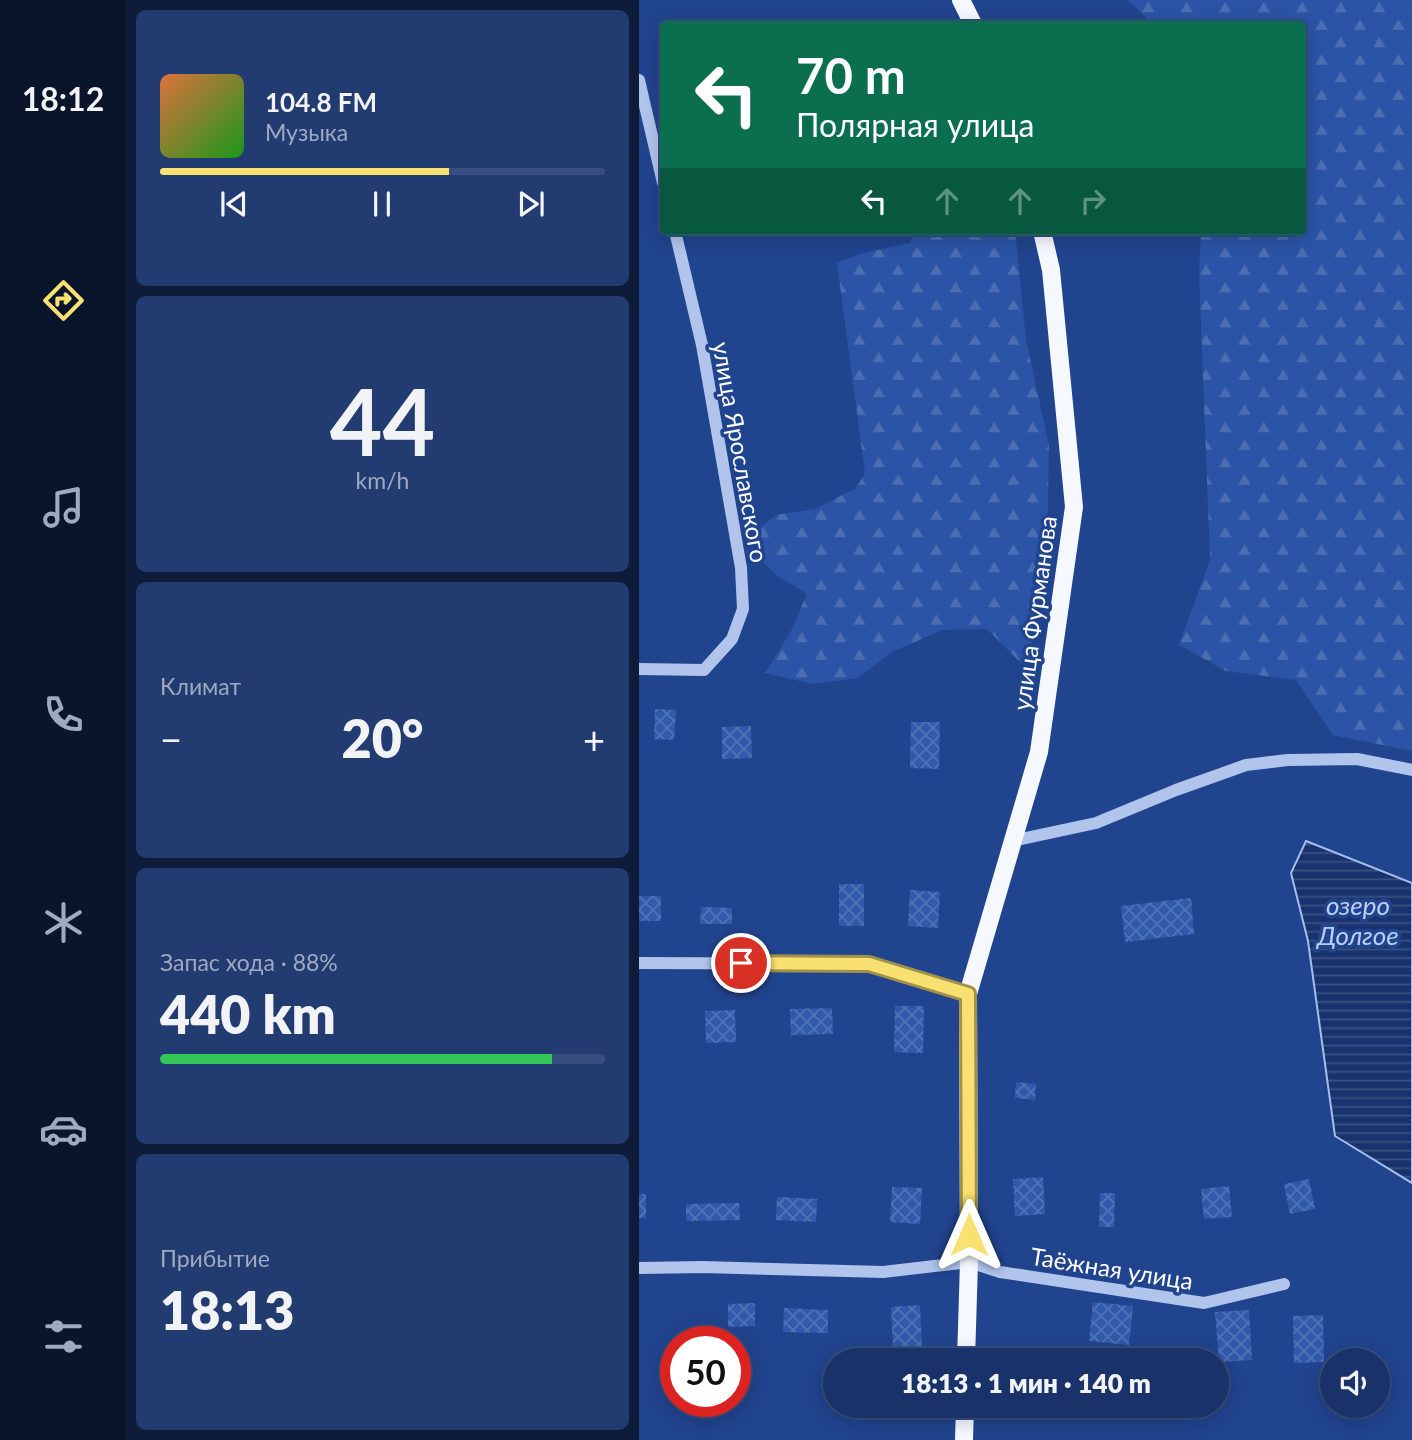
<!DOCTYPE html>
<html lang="ru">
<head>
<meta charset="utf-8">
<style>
	:root { --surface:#19336a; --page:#223b70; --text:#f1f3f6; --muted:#9faac1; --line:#374e7e; --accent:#f9e171 }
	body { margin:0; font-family:Lato,sans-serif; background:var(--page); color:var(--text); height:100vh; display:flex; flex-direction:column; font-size:26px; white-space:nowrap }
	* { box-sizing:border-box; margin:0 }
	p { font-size:23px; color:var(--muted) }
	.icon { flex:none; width:38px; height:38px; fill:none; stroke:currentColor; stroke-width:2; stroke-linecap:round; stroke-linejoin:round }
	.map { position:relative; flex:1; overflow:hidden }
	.drawer { display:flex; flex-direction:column; gap:10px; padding:10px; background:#0e1c3a; width:513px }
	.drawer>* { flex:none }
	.banner { position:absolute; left:21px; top:21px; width:646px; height:214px; border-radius:7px; box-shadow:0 4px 18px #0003,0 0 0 2px var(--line); background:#0b6e4f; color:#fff; overflow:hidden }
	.fabs { position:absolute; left:681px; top:1348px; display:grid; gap:14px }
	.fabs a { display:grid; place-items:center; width:70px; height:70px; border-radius:50%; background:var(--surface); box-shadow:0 4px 18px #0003,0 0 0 2px var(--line); font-size:35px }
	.speed { position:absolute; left:21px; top:1326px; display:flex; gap:14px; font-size:35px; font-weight:700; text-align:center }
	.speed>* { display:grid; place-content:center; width:91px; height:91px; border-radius:50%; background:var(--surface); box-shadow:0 4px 18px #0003,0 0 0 2px var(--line); line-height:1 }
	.speed .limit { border:10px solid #d22; background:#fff; color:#111 }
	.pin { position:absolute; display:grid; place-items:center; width:60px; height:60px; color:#fff; margin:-30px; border:4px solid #fff; border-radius:50%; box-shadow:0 2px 7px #0007 }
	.me { position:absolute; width:77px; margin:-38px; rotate:0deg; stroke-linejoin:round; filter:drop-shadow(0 0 5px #0008) }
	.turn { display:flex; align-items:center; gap:24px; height:147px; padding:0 21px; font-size:32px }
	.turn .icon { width:91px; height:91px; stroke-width:2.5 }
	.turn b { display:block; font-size:49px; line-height:60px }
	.lanes { display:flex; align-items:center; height:66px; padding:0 21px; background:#0003; justify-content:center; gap:35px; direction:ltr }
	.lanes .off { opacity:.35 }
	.big { font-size:52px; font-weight:800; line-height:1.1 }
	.drawer .widget { flex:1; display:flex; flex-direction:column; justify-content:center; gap:10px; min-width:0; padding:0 24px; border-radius:10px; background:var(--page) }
	.drawer .dial { align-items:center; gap:0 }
	.dial b { font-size:91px; line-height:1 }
	.song { display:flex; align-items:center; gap:21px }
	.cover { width:84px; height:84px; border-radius:10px; background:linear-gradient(135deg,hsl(20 70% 55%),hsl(120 70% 35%)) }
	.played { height:7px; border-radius:4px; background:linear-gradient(90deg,var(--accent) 65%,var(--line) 65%) }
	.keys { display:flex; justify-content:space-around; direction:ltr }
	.heat { display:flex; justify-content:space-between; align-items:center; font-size:38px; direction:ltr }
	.charge { height:10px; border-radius:5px; background:linear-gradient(90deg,#34c759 88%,var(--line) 0) }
	.trip { position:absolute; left:184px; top:1348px; width:406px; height:70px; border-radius:35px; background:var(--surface); box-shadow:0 4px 18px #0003,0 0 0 2px var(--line); font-weight:800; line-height:70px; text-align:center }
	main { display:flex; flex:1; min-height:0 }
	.dock { display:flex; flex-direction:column; width:126px; justify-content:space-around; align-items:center; background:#0a142a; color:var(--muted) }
	.dock .icon { width:49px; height:49px }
	.dock .current { color:var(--accent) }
	.dock b { font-size:32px; color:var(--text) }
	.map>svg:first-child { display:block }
</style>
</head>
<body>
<main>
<nav class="dock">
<b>18:12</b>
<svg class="icon current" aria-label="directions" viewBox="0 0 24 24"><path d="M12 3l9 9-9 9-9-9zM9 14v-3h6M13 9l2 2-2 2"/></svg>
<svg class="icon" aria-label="music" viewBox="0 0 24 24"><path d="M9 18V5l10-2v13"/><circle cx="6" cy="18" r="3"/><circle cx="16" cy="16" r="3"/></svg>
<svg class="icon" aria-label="phone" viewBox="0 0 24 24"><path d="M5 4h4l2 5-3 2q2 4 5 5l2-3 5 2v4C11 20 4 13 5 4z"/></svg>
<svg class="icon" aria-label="climate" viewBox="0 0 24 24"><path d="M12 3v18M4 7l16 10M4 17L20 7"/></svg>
<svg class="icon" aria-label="car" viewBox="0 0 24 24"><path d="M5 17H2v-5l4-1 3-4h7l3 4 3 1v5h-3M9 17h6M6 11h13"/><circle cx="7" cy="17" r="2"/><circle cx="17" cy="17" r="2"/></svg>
<svg class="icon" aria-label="filters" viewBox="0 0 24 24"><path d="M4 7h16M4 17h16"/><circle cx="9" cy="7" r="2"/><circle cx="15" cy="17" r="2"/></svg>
</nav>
<section class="drawer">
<div class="widget">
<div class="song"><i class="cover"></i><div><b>104.8 FM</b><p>Музыка</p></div></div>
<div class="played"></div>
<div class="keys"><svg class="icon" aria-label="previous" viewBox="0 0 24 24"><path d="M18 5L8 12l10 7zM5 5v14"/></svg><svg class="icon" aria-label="pause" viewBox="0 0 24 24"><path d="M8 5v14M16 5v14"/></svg><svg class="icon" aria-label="next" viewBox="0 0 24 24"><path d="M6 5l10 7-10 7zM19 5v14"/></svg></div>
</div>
<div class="widget dial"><b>44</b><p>km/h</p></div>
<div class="widget"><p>Климат</p>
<div class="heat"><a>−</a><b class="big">20°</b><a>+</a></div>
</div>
<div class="widget"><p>Запас хода · 88%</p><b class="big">440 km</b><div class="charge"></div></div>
<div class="widget"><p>Прибытие</p><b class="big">18:13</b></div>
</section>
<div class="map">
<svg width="774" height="1440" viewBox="0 0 774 1440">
	<defs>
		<pattern id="forest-firs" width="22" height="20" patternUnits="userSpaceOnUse" patternTransform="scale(1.75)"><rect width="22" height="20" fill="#2b54a6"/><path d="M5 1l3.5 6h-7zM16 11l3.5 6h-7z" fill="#4b6eb3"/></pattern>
		<pattern id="water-rules" width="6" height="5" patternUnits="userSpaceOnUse" patternTransform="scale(1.75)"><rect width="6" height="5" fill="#17326d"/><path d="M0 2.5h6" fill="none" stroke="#3a5183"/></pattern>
		<pattern id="building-cross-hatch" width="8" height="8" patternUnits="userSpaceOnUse" patternTransform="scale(1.75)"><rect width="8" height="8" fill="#315aab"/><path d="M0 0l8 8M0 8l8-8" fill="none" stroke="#5073b8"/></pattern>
	</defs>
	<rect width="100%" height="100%" fill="#21448e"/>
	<!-- forest -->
	<path fill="url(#forest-firs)" d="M 489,0 L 773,0 L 773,751 L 694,735 L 657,680 L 587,671 L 540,645 L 571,560 L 560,271 L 562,231 L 663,231 L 663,24 L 514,24 Z
		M 277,231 L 376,231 L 387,340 L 410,445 L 407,606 L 384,665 L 348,629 L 303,630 L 253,652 L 219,678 L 174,684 L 126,673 L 152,631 L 168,594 L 137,575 L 114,552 L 114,534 L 137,515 L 176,509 L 217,488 L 226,473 L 198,263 L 221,254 L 271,243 Z"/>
	<!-- water -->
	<path fill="url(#water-rules)" stroke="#a4bded" stroke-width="2" d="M 667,841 L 773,883 L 773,1183 L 696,1136 L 669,941 L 652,873 Z"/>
	<!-- building -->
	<path fill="url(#building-cross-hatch)" d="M 16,709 L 37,710 L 35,740 L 15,739 Z
		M 272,722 L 301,722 L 300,769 L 271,768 Z
		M 112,726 L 113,758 L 83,759 L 83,727 Z
		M 200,884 L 225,884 L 225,926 L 200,926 Z
		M 271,890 L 301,892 L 299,928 L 269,926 Z
		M 0,896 L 22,896 L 22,921 L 0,921 Z
		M 552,898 L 555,934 L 486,942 L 482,906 Z
		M 62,907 L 93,908 L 93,924 L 61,924 Z
		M 256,1006 L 285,1006 L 284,1053 L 255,1052 Z
		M 193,1008 L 194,1034 L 152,1035 L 151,1009 Z
		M 96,1010 L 97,1042 L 67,1043 L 66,1011 Z
		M 377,1082 L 397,1084 L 396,1100 L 376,1098 Z
		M 404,1177 L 406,1214 L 376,1216 L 374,1179 Z
		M 670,1179 L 676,1209 L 651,1214 L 645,1184 Z
		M 590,1186 L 593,1217 L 565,1219 L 562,1189 Z
		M 253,1187 L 283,1188 L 281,1224 L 251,1222 Z
		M 461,1193 L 476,1193 L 475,1227 L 460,1227 Z
		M 0,1194 L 7,1194 L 7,1218 L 0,1218 Z
		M 138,1197 L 178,1199 L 177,1222 L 137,1220 Z
		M 100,1203 L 101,1220 L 47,1221 L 47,1204 Z
		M 454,1302 L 494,1306 L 490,1345 L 450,1341 Z
		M 116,1303 L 116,1326 L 89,1327 L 89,1304 Z
		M 281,1305 L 283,1348 L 254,1349 L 252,1307 Z
		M 145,1308 L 189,1310 L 189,1333 L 144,1332 Z
		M 610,1310 L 613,1360 L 580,1362 L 576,1312 Z
		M 684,1315 L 685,1362 L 655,1363 L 654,1316 Z"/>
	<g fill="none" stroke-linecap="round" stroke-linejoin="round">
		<!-- minor -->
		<path stroke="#b0c4ec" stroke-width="12" d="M 0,80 L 24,183
			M 0,669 L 65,670 L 93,639 L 104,609 L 102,568 L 63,345 L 36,231
			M 373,841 L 457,823 L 537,790 L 607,765 L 649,760 L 718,759 L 774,770
			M 0,963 L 230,964 L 329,994
			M 0,1268 L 64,1267 L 244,1272 L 330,1262 L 361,1272 L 565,1303 L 645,1284"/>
		<!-- major -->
		<path stroke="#f5f8ff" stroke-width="18" d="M 322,0 L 334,24
			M 327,1360 L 330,1262 L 329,994 L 400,752 L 435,507 L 412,270 L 403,231
			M 325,1440 L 326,1405"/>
	</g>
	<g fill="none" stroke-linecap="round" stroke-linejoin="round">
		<!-- route casing -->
		<g stroke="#a29249" stroke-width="18">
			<path id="route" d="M 102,963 L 230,964 L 329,994 L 330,1235"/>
		</g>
		<!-- route -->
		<use href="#route" stroke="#f9e171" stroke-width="12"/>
	</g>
	<g text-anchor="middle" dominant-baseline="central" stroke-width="7" stroke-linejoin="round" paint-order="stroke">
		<!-- street labels -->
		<g font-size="24" fill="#fff" stroke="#21448e">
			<text transform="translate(102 452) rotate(80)">улица Ярославского</text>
			<text transform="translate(395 613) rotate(-82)">улица Фурманова</text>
			<text transform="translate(473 1268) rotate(9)">Таёжная улица</text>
		</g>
		<!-- water labels -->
		<g font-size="26" font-style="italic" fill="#bccff3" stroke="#21448e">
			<text x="719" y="905">озеро<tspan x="719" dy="30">Долгое</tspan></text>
		</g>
	</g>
</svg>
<div class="fabs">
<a><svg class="icon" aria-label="sound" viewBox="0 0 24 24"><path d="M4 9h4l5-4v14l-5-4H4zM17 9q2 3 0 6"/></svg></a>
</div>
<div class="speed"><div class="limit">50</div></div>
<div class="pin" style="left:102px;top:963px;background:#d93025"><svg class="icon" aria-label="arrive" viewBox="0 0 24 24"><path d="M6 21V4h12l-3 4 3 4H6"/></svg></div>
<svg class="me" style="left:330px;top:1235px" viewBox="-20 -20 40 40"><path d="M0-17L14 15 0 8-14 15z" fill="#f9e171" stroke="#fff" stroke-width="4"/></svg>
<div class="trip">18:13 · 1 мин · 140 m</div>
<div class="banner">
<div class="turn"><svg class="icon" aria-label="left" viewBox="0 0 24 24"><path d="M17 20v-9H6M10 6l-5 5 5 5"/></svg><div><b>70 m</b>Полярная улица</div></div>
<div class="lanes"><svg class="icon" aria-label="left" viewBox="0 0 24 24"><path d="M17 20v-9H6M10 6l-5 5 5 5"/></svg><svg class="icon off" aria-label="ahead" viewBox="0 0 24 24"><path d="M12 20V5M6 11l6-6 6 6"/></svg><svg class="icon off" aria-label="ahead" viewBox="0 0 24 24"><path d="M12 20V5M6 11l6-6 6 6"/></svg><svg class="icon off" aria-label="right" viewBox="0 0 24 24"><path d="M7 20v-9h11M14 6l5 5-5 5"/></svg></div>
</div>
</div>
</main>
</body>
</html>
